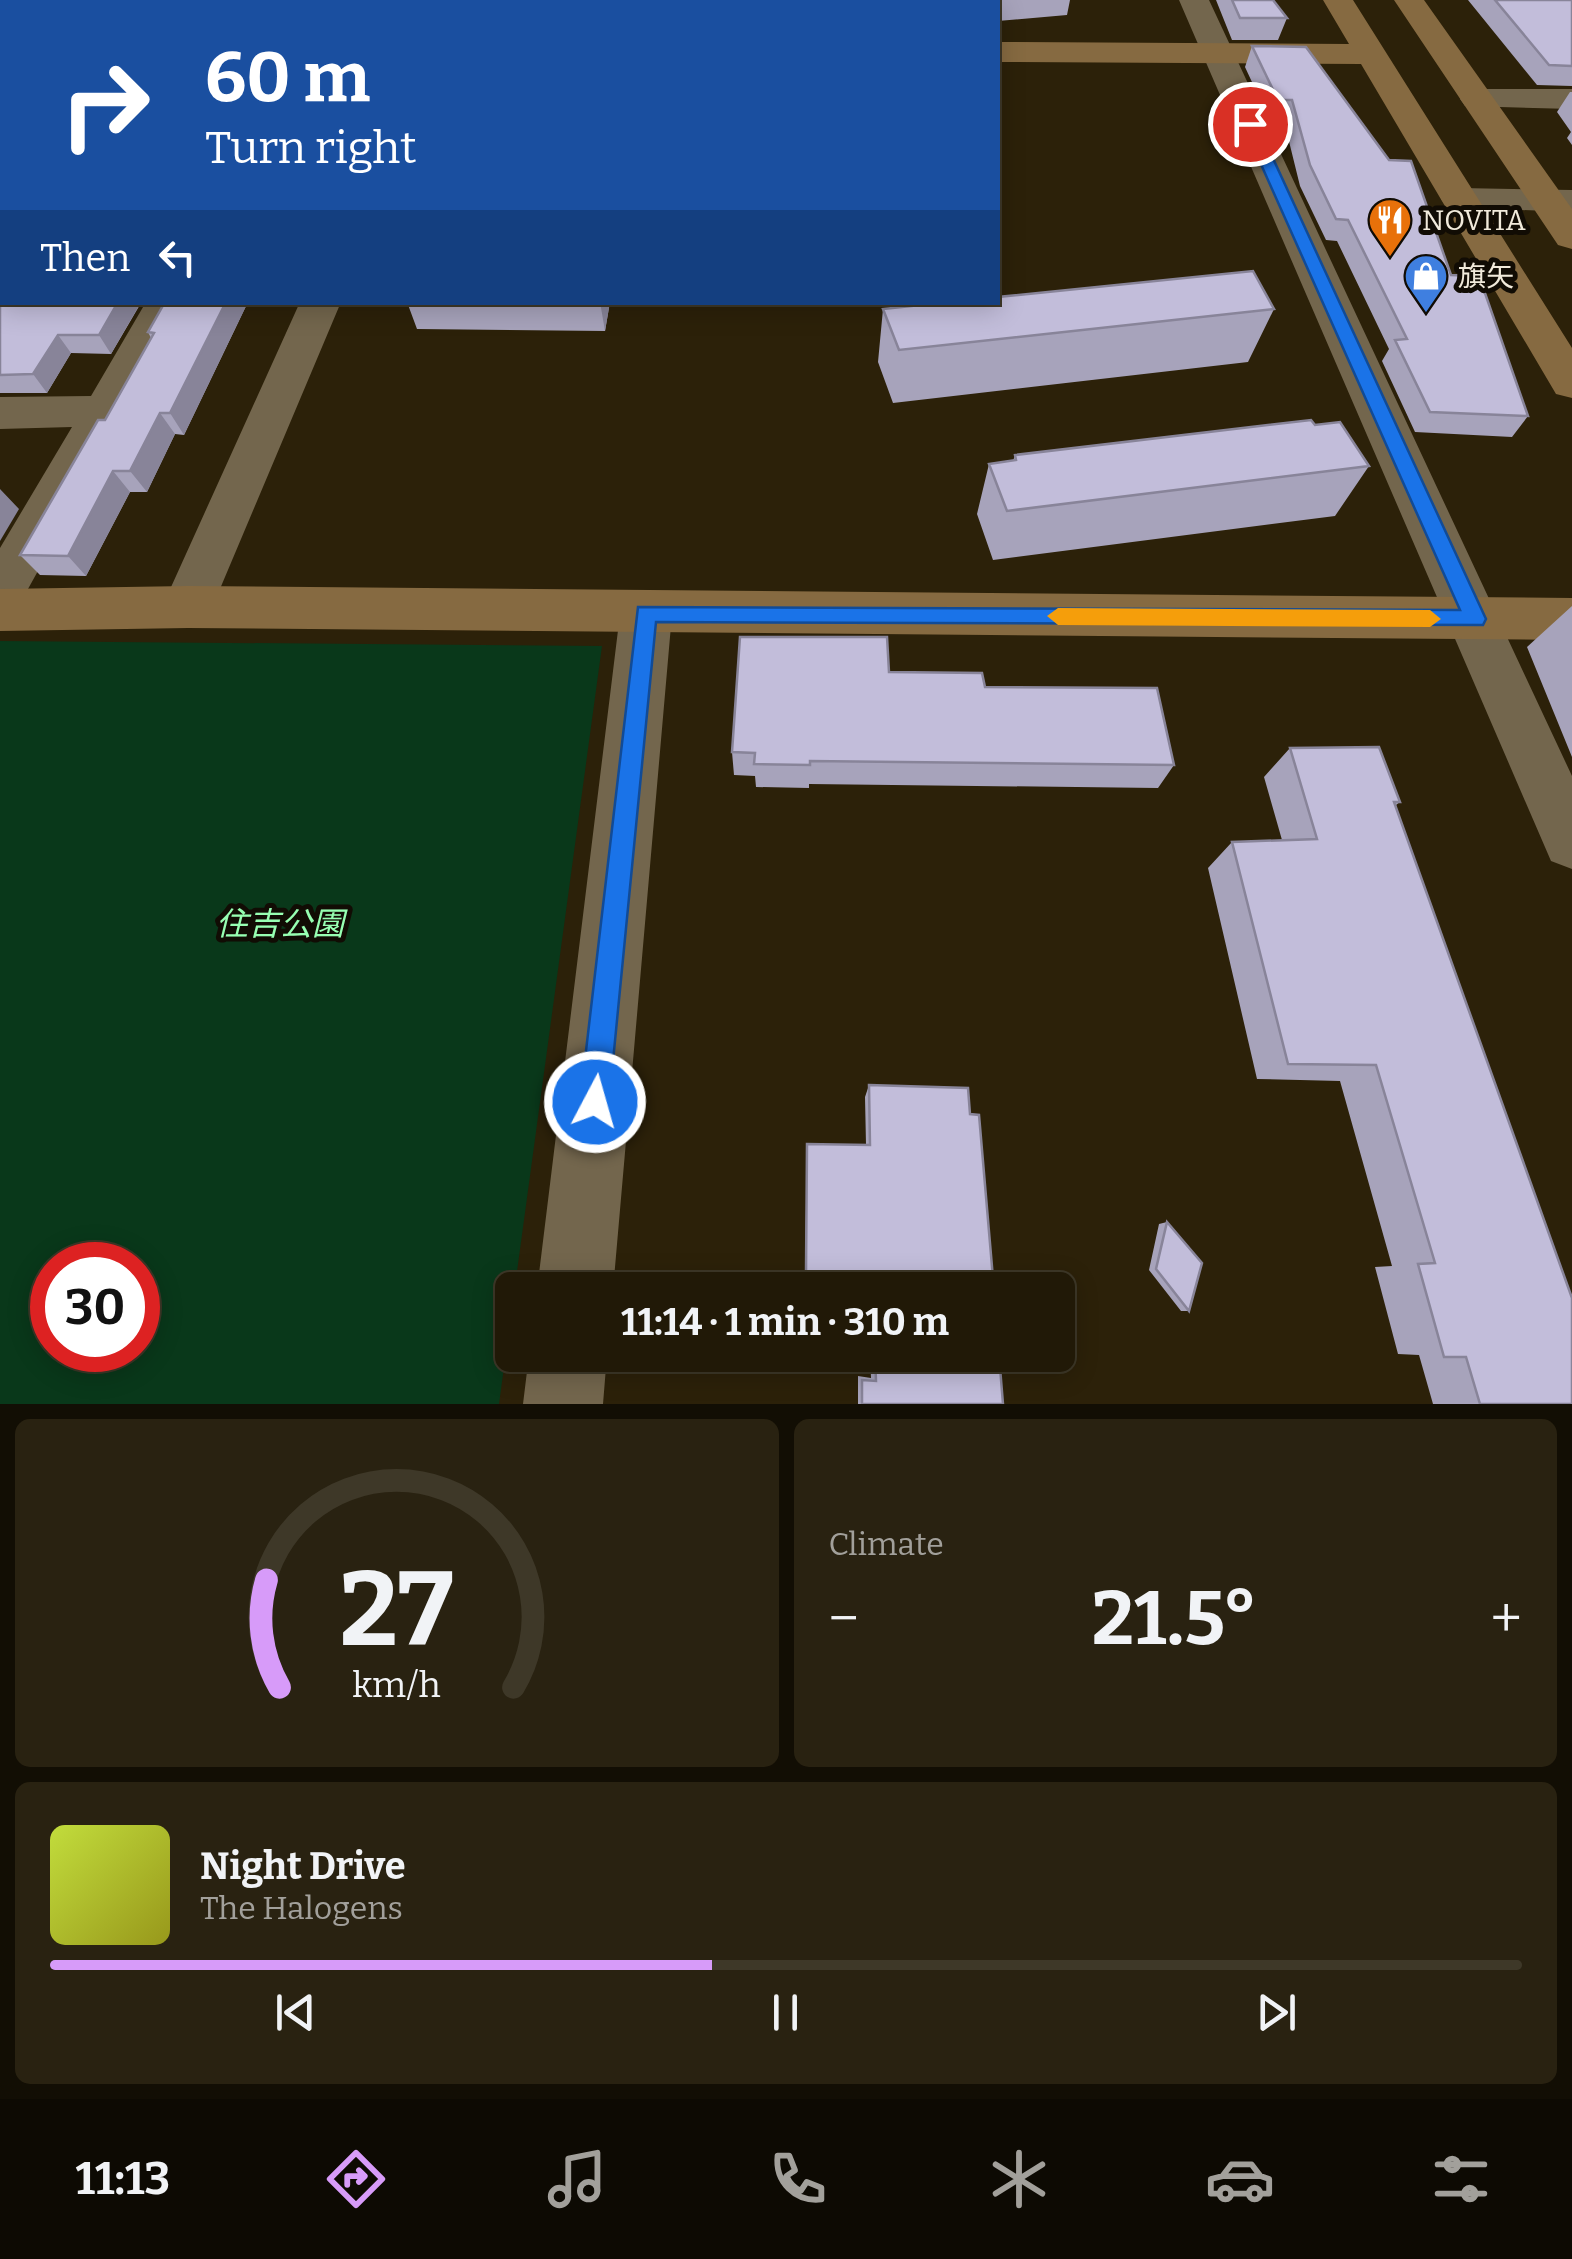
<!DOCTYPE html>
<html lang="en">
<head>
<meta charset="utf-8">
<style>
	:root { --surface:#211907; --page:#292211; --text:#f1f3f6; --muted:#a2a09b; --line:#3e3828; --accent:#d79bf9 }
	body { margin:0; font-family:Bitter,"Noto Sans JP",serif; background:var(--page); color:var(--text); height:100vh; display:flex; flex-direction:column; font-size:38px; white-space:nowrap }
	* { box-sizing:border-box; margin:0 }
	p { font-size:32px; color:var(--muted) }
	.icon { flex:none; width:55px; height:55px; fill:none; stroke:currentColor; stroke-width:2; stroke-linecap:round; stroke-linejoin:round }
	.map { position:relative; height:1404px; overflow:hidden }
	.panel { display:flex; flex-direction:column; gap:15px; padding:15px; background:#120e04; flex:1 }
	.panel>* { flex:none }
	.guide { position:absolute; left:0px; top:0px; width:1000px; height:305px; box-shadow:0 5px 25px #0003,0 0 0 2px var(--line); background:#1a4fa0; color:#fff; overflow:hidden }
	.speed { position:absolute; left:30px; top:1242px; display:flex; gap:20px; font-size:50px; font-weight:700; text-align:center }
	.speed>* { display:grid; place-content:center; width:130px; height:130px; border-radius:50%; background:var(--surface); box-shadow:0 5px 25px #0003,0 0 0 2px var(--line); line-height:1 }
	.speed .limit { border:15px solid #d22; background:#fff; color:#111 }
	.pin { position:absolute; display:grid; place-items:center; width:85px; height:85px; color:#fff; margin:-42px; border:5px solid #fff; border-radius:50%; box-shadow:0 2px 10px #0007 }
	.me { position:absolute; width:110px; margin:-55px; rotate:6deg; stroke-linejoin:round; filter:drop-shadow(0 0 8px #0008) }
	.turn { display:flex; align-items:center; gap:35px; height:210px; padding:0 40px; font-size:45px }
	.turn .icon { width:130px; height:130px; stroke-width:2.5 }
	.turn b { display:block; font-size:70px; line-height:85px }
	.then { display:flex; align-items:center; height:95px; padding:0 40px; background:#0003; gap:20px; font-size:38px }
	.big { font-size:75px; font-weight:700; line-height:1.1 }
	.panel .tile { flex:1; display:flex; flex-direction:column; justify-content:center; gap:15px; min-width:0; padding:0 35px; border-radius:15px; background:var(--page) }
	.panel .dial { align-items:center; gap:0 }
	.dial svg { height:260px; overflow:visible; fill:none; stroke:var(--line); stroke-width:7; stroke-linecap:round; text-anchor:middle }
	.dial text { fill:var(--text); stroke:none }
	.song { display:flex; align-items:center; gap:30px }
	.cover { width:120px; height:120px; border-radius:15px; background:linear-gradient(135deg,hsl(70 70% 55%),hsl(60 70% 35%)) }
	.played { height:10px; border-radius:5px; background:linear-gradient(90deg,var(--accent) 45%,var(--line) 45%) }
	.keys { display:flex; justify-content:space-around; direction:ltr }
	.heat { display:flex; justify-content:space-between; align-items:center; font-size:55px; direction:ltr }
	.panel .tiles { flex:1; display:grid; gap:15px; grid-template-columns:1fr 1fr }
	.tile:last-child { grid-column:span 2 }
	.trip { position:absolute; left:495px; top:1272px; width:580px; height:100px; border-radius:15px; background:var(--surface); box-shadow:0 5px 25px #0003,0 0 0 2px var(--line); font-weight:700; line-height:100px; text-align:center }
	.tabs { display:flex; height:160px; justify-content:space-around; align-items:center; background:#0d0a03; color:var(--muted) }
	.tabs .icon { width:70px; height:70px }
	.tabs .active { color:var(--accent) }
	.tabs b { font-size:45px; color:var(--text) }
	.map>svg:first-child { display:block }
</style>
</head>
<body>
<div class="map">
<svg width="1572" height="1404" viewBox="0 0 1572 1404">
	<rect width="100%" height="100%" fill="#2c2109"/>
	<!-- green -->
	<path fill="#09381a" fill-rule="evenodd" d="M 0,641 L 602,646 L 499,1404 L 0,1404 ZM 52,1265 L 138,1265 L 138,1350 L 52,1350 Z"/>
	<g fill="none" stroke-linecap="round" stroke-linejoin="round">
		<!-- street -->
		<path fill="#73664d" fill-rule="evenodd" d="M 1179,0 L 1209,0 L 1572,776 L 1572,869 L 1551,861 Z
			M 1477,89 L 1572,89 L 1572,109 L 1465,106 L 1460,99 L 1465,92 Z
			M 1460,188 L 1572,190 L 1572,212 L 1447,207 L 1441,199 L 1447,191 Z
			M 146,302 L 187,302 L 18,607 L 0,613 L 0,548 L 72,427 L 0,429 L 0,397 L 91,396 Z
			M 300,302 L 341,302 L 206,622 L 188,628 L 170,622 L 162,607 Z
			M 646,593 L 664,599 L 672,614 L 613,1290 L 537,1290 L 620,614 L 628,599 Z
			M 529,1355 L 607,1355 L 603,1404 L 523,1404 Z"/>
		<!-- secondary -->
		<path fill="#866a41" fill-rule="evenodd" d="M 1323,0 L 1353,0 L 1572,348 L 1572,398 L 1556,394 L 1361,64 L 998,62 L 998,42 L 1349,44 Z
			M 1394,0 L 1424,0 L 1572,209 L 1572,249 L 1558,245 Z
			M 188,586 L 1572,598 L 1572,640 L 188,628 L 0,631 L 0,589 Z"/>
	</g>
	<!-- wall -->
	<path fill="#a7a3bb" d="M 0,0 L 280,0 L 2,302 L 141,303 L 111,354 L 71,353 L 47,393 L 0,393 Z
		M 398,0 L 580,0 L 580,2 L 399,2 Z
		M 869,0 L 1070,0 L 1067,15 L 998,21 L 998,2 L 870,2 Z
		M 1216,0 L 1273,0 L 1287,18 L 1278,40 L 1232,40 Z
		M 1468,0 L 1572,0 L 1572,86 L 1537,85 Z
		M 1252,46 L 1451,275 L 1528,416 L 1512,437 L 1415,432 L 1382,361 L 1389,349 L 1337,241 L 1326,240 L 1300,186 L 1284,121 L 1270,121 L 1245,67 Z
		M 1570,92 L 1572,92 L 1572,145 L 1567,138 L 1571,132 L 1557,112 Z
		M 165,302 L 248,302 L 184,435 L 175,434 L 147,492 L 130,492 L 86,576 L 40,575 L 20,555 L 105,420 L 151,338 L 148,332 Z
		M 407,302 L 610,302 L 605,331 L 417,329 Z
		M 883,309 L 1274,309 L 1248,362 L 893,403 L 878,362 Z
		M 1315,425 L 1369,466 L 1335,516 L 993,560 L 977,514 L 989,464 L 1013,461 L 1015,455 Z
		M 1572,606 L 1572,757 L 1527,647 Z
		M 889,672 L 985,687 L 1174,765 L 1158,788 L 809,784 L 809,788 L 756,787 L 755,776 L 734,775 L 732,752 Z
		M 1290,748 L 1400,802 L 1396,805 L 1572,1404 L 1433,1404 L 1419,1355 L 1398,1354 L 1375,1267 L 1392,1266 L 1340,1081 L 1257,1079 L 1208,868 L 1232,842 L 1282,840 L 1264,777 Z
		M 869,1085 L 970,1114 L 994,1290 L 869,1290 L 869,1277 L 805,1275 L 807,1144 L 866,1145 L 865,1097 Z
		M 1167,1222 L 1189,1311 L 1181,1311 L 1149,1270 L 1159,1224 Z
		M 870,1355 L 999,1355 L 1003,1404 L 858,1404 L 858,1376 L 871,1378 Z"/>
	<!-- shaded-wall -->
	<path fill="#888499" d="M 261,0 L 280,0 L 278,2 L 260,2 Z
		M 118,302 L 141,302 L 111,354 L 99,335 Z
		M 226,302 L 248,302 L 184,435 L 170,413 Z
		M 600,302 L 610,302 L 605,331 Z
		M 58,335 L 71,353 L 47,393 L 33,374 Z
		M 160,413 L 175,434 L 147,492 L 130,471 Z
		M 113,471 L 130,492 L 86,576 L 68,556 Z
		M 0,489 L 19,509 L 0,541 Z"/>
	<!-- building -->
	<path fill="#c2bdda" stroke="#888499" stroke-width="2.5" d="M 0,0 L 261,0 L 260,2 L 2,2 L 2,302 L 118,302 L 99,335 L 58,335 L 33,374 L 0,375 Z
		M 1232,0 L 1273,0 L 1287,18 L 1240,18 Z
		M 1495,0 L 1572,0 L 1572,66 L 1549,65 Z
		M 1252,46 L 1306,47 L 1389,160 L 1411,161 L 1451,275 L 1479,276 L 1528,416 L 1430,412 L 1395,340 L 1407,339 L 1348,220 L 1336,219 L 1310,165 L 1292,100 L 1278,100 Z
		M 1253,271 L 1274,309 L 899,350 L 883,309 L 949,302 L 998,302 L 998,297 Z
		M 165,302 L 226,302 L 170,413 L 160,413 L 130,471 L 113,471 L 68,556 L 20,555 L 98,420 L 105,420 L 154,333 L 148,332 Z
		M 1311,420 L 1315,425 L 1340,422 L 1369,466 L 1007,511 L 989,464 L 1016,460 L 1015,455 Z
		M 740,637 L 887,637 L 889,672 L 982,673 L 985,687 L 1157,688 L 1174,765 L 810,761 L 810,765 L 754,764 L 755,753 L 732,752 Z
		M 1379,747 L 1400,802 L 1394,802 L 1572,1298 L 1572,1404 L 1480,1404 L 1466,1357 L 1444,1357 L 1418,1264 L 1435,1263 L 1376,1065 L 1288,1064 L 1232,842 L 1317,839 L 1290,748 Z
		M 869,1085 L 968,1088 L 970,1114 L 979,1115 L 994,1290 L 874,1290 L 873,1275 L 806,1273 L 807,1144 L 870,1145 Z
		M 1167,1222 L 1202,1263 L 1189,1311 L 1156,1269 Z
		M 875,1355 L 999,1355 L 1003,1404 L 862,1404 L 862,1380 L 876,1381 Z"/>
	<!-- route -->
	<path fill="#1a73e8" stroke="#114b97" stroke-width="2.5" d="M 1250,119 L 1257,124 L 1486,619 L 1483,625 L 656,622 L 609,1102 L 605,1112 L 595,1116 L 585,1112 L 580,1102 L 638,607 L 1460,610 L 1243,124 Z"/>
	<!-- slow -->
	<path fill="#f59e0b" d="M 1058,608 L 1430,610 L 1441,619 L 1430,627 L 1058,625 L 1047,616 Z"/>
	<!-- icons -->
	<defs>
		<g id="restaurant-pin" transform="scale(2.25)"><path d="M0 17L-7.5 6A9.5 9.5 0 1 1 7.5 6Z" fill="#e8710a" stroke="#110c04"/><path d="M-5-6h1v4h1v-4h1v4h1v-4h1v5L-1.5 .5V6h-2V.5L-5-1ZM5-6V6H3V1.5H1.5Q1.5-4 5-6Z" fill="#fff"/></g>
		<g id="shop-pin" transform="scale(2.25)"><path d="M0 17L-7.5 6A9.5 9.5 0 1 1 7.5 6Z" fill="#3f7fe0" stroke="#110c04"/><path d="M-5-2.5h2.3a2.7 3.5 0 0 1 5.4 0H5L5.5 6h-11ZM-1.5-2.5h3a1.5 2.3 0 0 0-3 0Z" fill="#fff"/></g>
	</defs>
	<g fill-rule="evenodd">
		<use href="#restaurant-pin" x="1390" y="220"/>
		<use href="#shop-pin" x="1426" y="276"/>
	</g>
	<g text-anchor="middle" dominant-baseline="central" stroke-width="10" stroke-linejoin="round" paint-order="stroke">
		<!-- far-poi labels -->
		<g font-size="28" fill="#f1eadb" stroke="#110c04" text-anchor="start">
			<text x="1422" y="220">NOVITA</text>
			<text x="1458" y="276">旗矢</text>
		</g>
		<!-- park labels -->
		<g font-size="32" font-style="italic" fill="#97ffb2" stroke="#110c04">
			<text x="280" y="924">住吉公園</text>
		</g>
	</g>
</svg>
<div class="speed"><div class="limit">30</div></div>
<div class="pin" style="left:1250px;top:124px;background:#d93025"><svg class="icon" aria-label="arrive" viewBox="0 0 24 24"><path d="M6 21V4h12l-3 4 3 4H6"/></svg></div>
<svg class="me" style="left:595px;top:1102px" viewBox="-20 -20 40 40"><circle r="17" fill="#1a73e8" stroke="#fff" stroke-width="3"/><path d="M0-11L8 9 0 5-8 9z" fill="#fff"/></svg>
<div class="trip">11:14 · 1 min · 310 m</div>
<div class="guide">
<div class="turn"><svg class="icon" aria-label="right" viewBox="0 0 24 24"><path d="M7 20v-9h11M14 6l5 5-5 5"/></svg><div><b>60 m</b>Turn right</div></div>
<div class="then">Then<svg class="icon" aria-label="left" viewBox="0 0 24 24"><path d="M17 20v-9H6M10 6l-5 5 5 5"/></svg></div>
</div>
</div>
<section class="panel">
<div class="tiles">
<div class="tile dial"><svg viewBox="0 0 100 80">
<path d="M14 69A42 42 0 1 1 86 69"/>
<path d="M14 69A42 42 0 0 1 10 36" stroke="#d79bf9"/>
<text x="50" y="56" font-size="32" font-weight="700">27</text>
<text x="50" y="72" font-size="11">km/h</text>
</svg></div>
<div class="tile"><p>Climate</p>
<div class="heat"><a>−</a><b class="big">21.5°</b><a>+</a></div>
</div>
<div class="tile">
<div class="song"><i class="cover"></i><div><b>Night Drive</b><p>The Halogens</p></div></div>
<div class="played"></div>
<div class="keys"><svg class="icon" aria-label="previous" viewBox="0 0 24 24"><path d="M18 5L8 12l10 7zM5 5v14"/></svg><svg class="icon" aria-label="pause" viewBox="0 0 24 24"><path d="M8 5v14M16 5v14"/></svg><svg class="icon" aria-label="next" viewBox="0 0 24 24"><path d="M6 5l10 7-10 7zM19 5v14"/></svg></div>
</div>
</div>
</section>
<nav class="tabs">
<b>11:13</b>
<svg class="icon active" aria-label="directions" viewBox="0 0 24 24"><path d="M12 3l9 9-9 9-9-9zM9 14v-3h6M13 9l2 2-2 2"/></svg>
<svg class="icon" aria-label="music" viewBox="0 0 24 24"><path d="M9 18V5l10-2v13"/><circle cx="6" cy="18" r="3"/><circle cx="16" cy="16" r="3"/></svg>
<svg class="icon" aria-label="phone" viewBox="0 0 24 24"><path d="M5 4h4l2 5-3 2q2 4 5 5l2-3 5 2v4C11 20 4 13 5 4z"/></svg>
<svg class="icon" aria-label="climate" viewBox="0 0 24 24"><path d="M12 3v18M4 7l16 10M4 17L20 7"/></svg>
<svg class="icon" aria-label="car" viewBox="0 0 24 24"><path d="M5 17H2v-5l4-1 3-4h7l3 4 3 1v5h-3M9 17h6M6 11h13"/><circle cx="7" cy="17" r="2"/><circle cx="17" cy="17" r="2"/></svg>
<svg class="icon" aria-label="filters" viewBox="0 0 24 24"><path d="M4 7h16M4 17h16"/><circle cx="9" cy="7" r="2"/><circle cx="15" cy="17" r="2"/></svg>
</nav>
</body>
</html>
